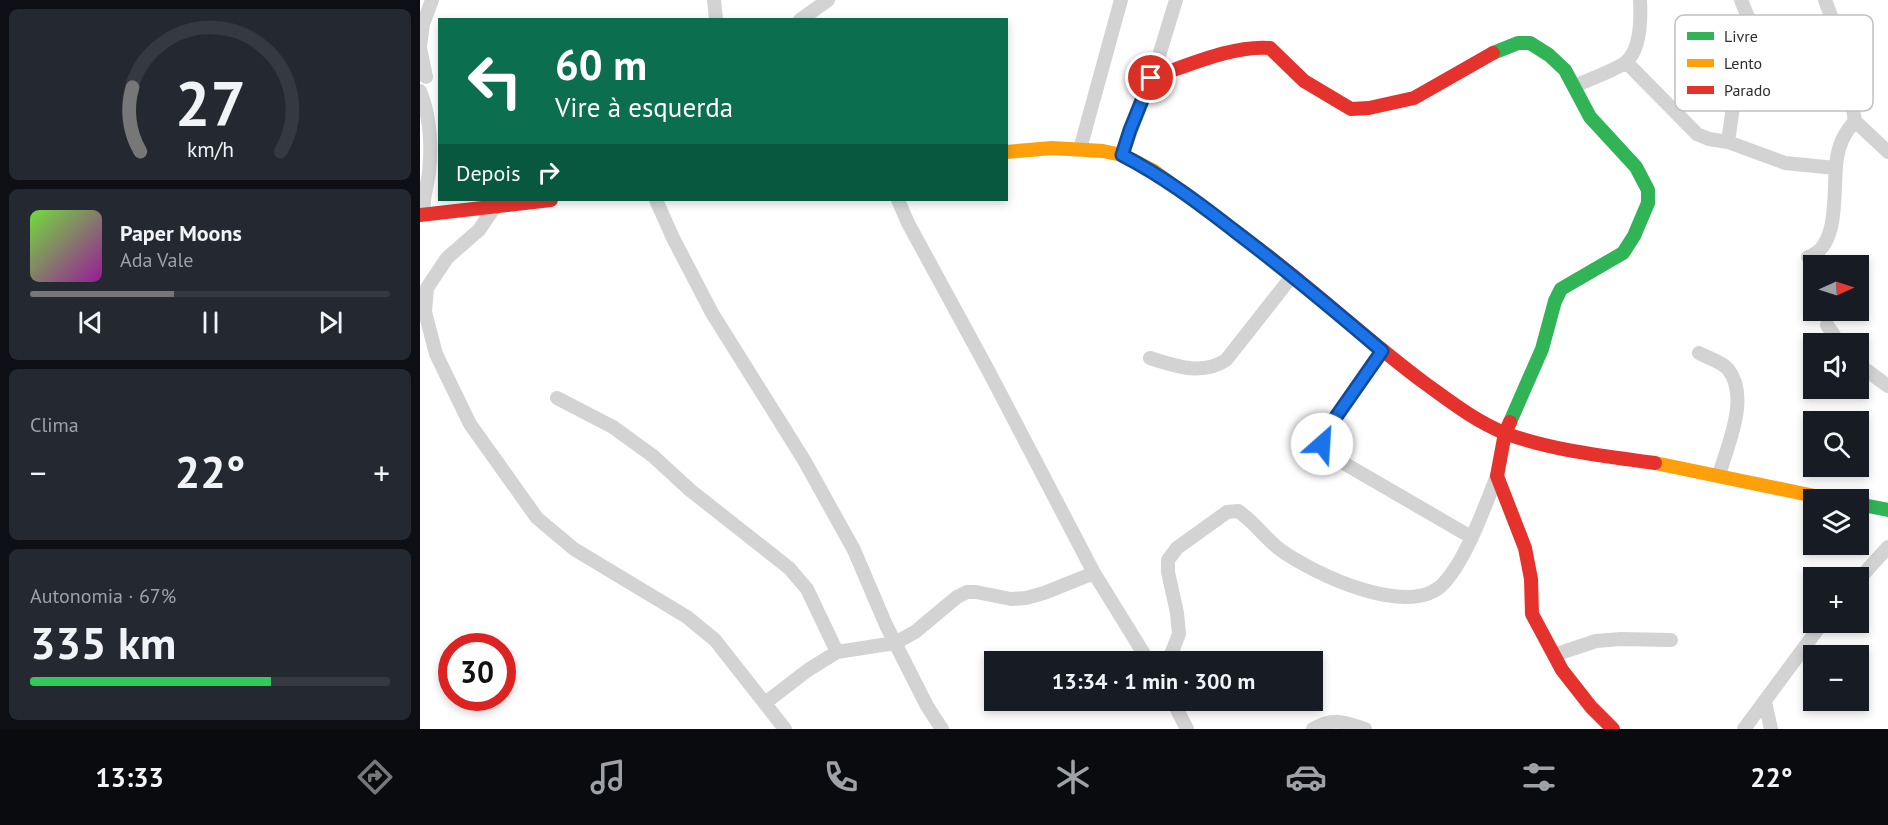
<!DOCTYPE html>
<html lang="pt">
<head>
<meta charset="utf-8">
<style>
	:root { --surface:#171b24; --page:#242831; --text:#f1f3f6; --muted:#9ea1a6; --line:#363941; --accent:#777 }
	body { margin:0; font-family:"PT Sans",sans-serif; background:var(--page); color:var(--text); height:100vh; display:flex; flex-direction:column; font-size:22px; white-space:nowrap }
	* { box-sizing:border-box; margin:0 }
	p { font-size:20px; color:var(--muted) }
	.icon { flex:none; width:33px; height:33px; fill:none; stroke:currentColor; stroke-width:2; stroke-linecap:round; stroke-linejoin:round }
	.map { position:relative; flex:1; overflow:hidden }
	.sheet { display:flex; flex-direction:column; gap:9px; padding:9px; background:#0d0f14; width:420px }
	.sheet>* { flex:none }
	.banner { position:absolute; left:18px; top:18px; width:570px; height:183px; border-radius:0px; box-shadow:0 3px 9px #0003; background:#0b6e4f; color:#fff; overflow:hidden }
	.needle { width:39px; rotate:87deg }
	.buttons { position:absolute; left:1383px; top:255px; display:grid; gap:12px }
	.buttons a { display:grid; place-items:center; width:66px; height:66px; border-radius:0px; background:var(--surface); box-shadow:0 3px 9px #0003; font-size:30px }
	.speed { position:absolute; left:18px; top:633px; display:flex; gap:12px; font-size:30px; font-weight:700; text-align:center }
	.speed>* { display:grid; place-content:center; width:78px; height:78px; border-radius:50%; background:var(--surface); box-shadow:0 3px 9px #0003; line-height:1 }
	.speed .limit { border:9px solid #d22; background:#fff; color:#111 }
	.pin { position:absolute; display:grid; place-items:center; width:51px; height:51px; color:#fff; margin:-26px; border:3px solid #fff; border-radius:50%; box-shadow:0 2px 6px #0007 }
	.me { position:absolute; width:66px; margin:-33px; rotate:26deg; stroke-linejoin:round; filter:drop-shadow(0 0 4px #0008) }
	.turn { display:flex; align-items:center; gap:21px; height:126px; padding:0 18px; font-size:27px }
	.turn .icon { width:78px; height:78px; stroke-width:2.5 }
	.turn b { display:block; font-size:42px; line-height:51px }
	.then { display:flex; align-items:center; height:57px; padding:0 18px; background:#0003; gap:12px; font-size:22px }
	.big { font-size:45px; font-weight:700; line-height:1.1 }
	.sheet .widget { flex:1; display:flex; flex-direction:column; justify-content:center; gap:9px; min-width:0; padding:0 21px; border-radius:9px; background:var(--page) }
	.sheet .dial { align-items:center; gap:0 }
	.dial svg { height:156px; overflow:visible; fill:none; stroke:var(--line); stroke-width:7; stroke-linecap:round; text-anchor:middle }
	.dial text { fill:var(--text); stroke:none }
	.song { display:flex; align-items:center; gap:18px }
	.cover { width:72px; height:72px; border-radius:9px; background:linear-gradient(135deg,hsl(100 70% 55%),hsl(300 70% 35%)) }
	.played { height:6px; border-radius:3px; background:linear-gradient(90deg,var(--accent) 40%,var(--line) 40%) }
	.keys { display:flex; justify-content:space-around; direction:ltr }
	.heat { display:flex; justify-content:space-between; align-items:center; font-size:33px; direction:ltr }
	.charge { height:9px; border-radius:4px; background:linear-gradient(90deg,#34c759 67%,var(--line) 0) }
	.trip { position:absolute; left:564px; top:651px; width:339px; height:60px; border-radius:0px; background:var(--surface); box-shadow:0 3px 9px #0003; font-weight:700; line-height:60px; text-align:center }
	.menu { display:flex; height:96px; justify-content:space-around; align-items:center; background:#090b0e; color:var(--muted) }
	.menu .icon { width:42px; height:42px }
	.menu .selected { color:var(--accent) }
	.menu b { font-size:27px; color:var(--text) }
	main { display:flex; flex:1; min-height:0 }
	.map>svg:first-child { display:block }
</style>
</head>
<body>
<main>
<section class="sheet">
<div class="widget dial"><svg viewBox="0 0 100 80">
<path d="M14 69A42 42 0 1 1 86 69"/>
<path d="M14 69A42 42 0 0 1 10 36" stroke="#777"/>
<text x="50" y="56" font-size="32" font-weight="700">27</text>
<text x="50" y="72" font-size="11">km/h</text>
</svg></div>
<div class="widget">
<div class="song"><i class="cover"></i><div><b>Paper Moons</b><p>Ada Vale</p></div></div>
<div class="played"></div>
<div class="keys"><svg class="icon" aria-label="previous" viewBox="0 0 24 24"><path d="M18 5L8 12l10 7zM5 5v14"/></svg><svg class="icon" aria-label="pause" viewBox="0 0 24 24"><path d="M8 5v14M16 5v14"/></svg><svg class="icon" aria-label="next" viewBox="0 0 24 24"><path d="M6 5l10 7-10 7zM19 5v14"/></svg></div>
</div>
<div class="widget"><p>Clima</p>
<div class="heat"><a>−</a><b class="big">22°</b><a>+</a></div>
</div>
<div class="widget"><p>Autonomia · 67%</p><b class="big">335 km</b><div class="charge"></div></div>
</section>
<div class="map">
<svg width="1468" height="729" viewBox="0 0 1468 729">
	<rect width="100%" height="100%" fill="#fff"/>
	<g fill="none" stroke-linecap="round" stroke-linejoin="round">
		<!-- street -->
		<path stroke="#d3d3d3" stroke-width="14" d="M 294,0 L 296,20
			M 1321,0 L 1339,44 L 1357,68
			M 380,20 L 408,0
			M 0,46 L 3,24 L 12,0
			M 0,48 L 6,77
			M 1206,62 L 1277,134 L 1289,139 L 1308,142 L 1365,163 L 1415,168
			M 1154,86 C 1166,81 1198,69 1206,62 C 1221,49 1221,18 1220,0
			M 0,91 C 10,115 12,146 9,172 C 7,190 2,195 4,214
			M 1435,121 L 1468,152
			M 1308,142 L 1316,86 L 1339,44
			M 660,149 L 701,0
			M 702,155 L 738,59 L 756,0
			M 236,200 L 253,238 L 292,313 L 384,460 L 434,550 L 466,625 L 507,706 L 522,729
			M 478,200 L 488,223 L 568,370 L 674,573 L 729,662
			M 80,203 L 76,205 L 59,230 L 27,258 L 7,288 L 5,312 L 16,354 L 50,424 L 117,518 L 154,549 L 267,617 L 295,640 L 365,729
			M 1388,257 C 1422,247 1412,184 1417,158 C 1419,143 1425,132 1435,121 C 1428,79 1421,39 1405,0
			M 1407,325 L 1420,344
			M 962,351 L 904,434 L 902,444 L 908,454 L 1051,537
			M 1279,353 C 1288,358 1302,362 1308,369 C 1330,397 1308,444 1299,475
			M 730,358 C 755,366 782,376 806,360 L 873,275
			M 1438,364 L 1468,386
			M 137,398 L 193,427 L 233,456 L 270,490 L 369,568 L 387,589 L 417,652
			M 1438,580 L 1468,547
			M 1134,655 L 1176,641 L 1201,639 L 1251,640
			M 748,662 L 759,634 L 757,613 L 748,572 L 748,560 L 757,548 L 807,512 L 818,511 C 835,522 846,540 862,551 C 895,574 990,620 1024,583 C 1047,558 1064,508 1077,476
			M 752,700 L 767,729
			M 1345,702 L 1351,729
			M 345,703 L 388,670 L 417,652 L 475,643 L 495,632 L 537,597 L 547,592 L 556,592 L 591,599 L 606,598 L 624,593 L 674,573
			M 893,729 C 914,717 923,722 945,729
			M 1324,729 L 1403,622"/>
		<!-- fast -->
		<path stroke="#30b455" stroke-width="14" d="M 1073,53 L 1098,43 L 1110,43 L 1129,55 L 1145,70 L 1170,117 L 1216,167 L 1228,190 L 1228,203 L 1214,236 L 1203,253 L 1141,289 L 1135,301 L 1122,349 L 1090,422
			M 1438,504 L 1468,510"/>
		<!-- slow -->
		<path stroke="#ff9f0a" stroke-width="14" d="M 586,152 L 632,148 L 683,151 L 702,155 L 734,171 L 839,249
			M 1235,463 L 1414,500"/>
		<!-- jam -->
		<path stroke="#e5322d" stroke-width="14" d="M 731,78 C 767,66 812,45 850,48 L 884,81 L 931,109 L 949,108 L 994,98 L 1073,53
			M 0,215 L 131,200
			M 839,249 C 896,292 948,341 1006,384 C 1032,403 1057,422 1087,434 C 1135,451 1185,456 1235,463
			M 1090,422 L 1085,433 L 1077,476 L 1105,548 L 1111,579 L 1112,614 L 1142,670 L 1171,707 L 1193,729"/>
	</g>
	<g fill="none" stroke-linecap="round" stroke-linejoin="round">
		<!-- route casing -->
		<g stroke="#114b97" stroke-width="15">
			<path id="route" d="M 731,78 L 710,130 L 702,155 C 743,176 780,204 816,232 C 866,270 914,310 962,351 L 904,434 L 902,444"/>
		</g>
		<!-- route -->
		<use href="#route" stroke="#1a73e8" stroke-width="10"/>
	</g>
	<!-- legend -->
	<rect x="1255" y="15" width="198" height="96" rx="9" fill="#fff" stroke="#c0c0c0" stroke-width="1.5"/>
	<rect x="1267" y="32" width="27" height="8" fill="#30b455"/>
	<rect x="1267" y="59" width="27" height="8" fill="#ff9f0a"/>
	<rect x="1267" y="86" width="27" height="8" fill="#e5322d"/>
	<g font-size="16" fill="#2e2e2e">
		<text x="1304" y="42">Livre</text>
		<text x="1304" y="69">Lento</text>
		<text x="1304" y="96">Parado</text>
	</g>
</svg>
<div class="buttons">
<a><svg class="needle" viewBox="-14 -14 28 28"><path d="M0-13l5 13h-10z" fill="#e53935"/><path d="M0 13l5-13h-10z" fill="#9ea1a6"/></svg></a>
<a><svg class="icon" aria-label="sound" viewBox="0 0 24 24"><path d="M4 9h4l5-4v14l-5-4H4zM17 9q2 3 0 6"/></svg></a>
<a><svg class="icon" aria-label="search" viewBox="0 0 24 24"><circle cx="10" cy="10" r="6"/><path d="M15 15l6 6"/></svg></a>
<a><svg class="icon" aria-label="layers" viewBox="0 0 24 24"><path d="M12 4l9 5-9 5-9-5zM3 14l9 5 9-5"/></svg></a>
<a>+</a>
<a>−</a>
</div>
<div class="speed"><div class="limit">30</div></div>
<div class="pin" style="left:731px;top:78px;background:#d93025"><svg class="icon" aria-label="arrive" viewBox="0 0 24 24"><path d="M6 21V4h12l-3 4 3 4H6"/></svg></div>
<svg class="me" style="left:902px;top:444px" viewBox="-20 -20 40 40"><circle r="19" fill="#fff"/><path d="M0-13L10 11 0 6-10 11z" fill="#1a73e8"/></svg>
<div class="trip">13:34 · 1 min · 300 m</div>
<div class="banner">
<div class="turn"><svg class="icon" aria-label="left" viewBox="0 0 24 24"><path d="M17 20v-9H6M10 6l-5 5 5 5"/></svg><div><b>60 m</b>Vire à esquerda</div></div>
<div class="then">Depois<svg class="icon" aria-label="right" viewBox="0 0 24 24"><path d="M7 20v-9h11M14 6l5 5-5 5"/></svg></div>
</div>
</div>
</main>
<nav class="menu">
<b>13:33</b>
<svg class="icon selected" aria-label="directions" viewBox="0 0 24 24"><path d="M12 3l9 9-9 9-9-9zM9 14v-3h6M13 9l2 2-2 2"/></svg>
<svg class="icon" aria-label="music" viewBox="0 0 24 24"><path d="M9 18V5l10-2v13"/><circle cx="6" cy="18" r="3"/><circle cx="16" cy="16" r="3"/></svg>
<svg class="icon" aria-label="phone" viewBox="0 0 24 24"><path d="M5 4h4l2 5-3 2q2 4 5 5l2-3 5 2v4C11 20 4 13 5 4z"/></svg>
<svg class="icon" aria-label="climate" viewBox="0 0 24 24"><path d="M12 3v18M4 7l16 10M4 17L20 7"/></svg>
<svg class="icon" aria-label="car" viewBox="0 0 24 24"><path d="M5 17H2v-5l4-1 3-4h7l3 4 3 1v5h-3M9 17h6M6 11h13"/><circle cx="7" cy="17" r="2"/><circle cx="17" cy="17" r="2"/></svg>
<svg class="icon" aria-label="filters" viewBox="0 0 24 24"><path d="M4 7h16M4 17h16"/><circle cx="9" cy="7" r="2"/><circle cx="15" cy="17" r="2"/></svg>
<b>22°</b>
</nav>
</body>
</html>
